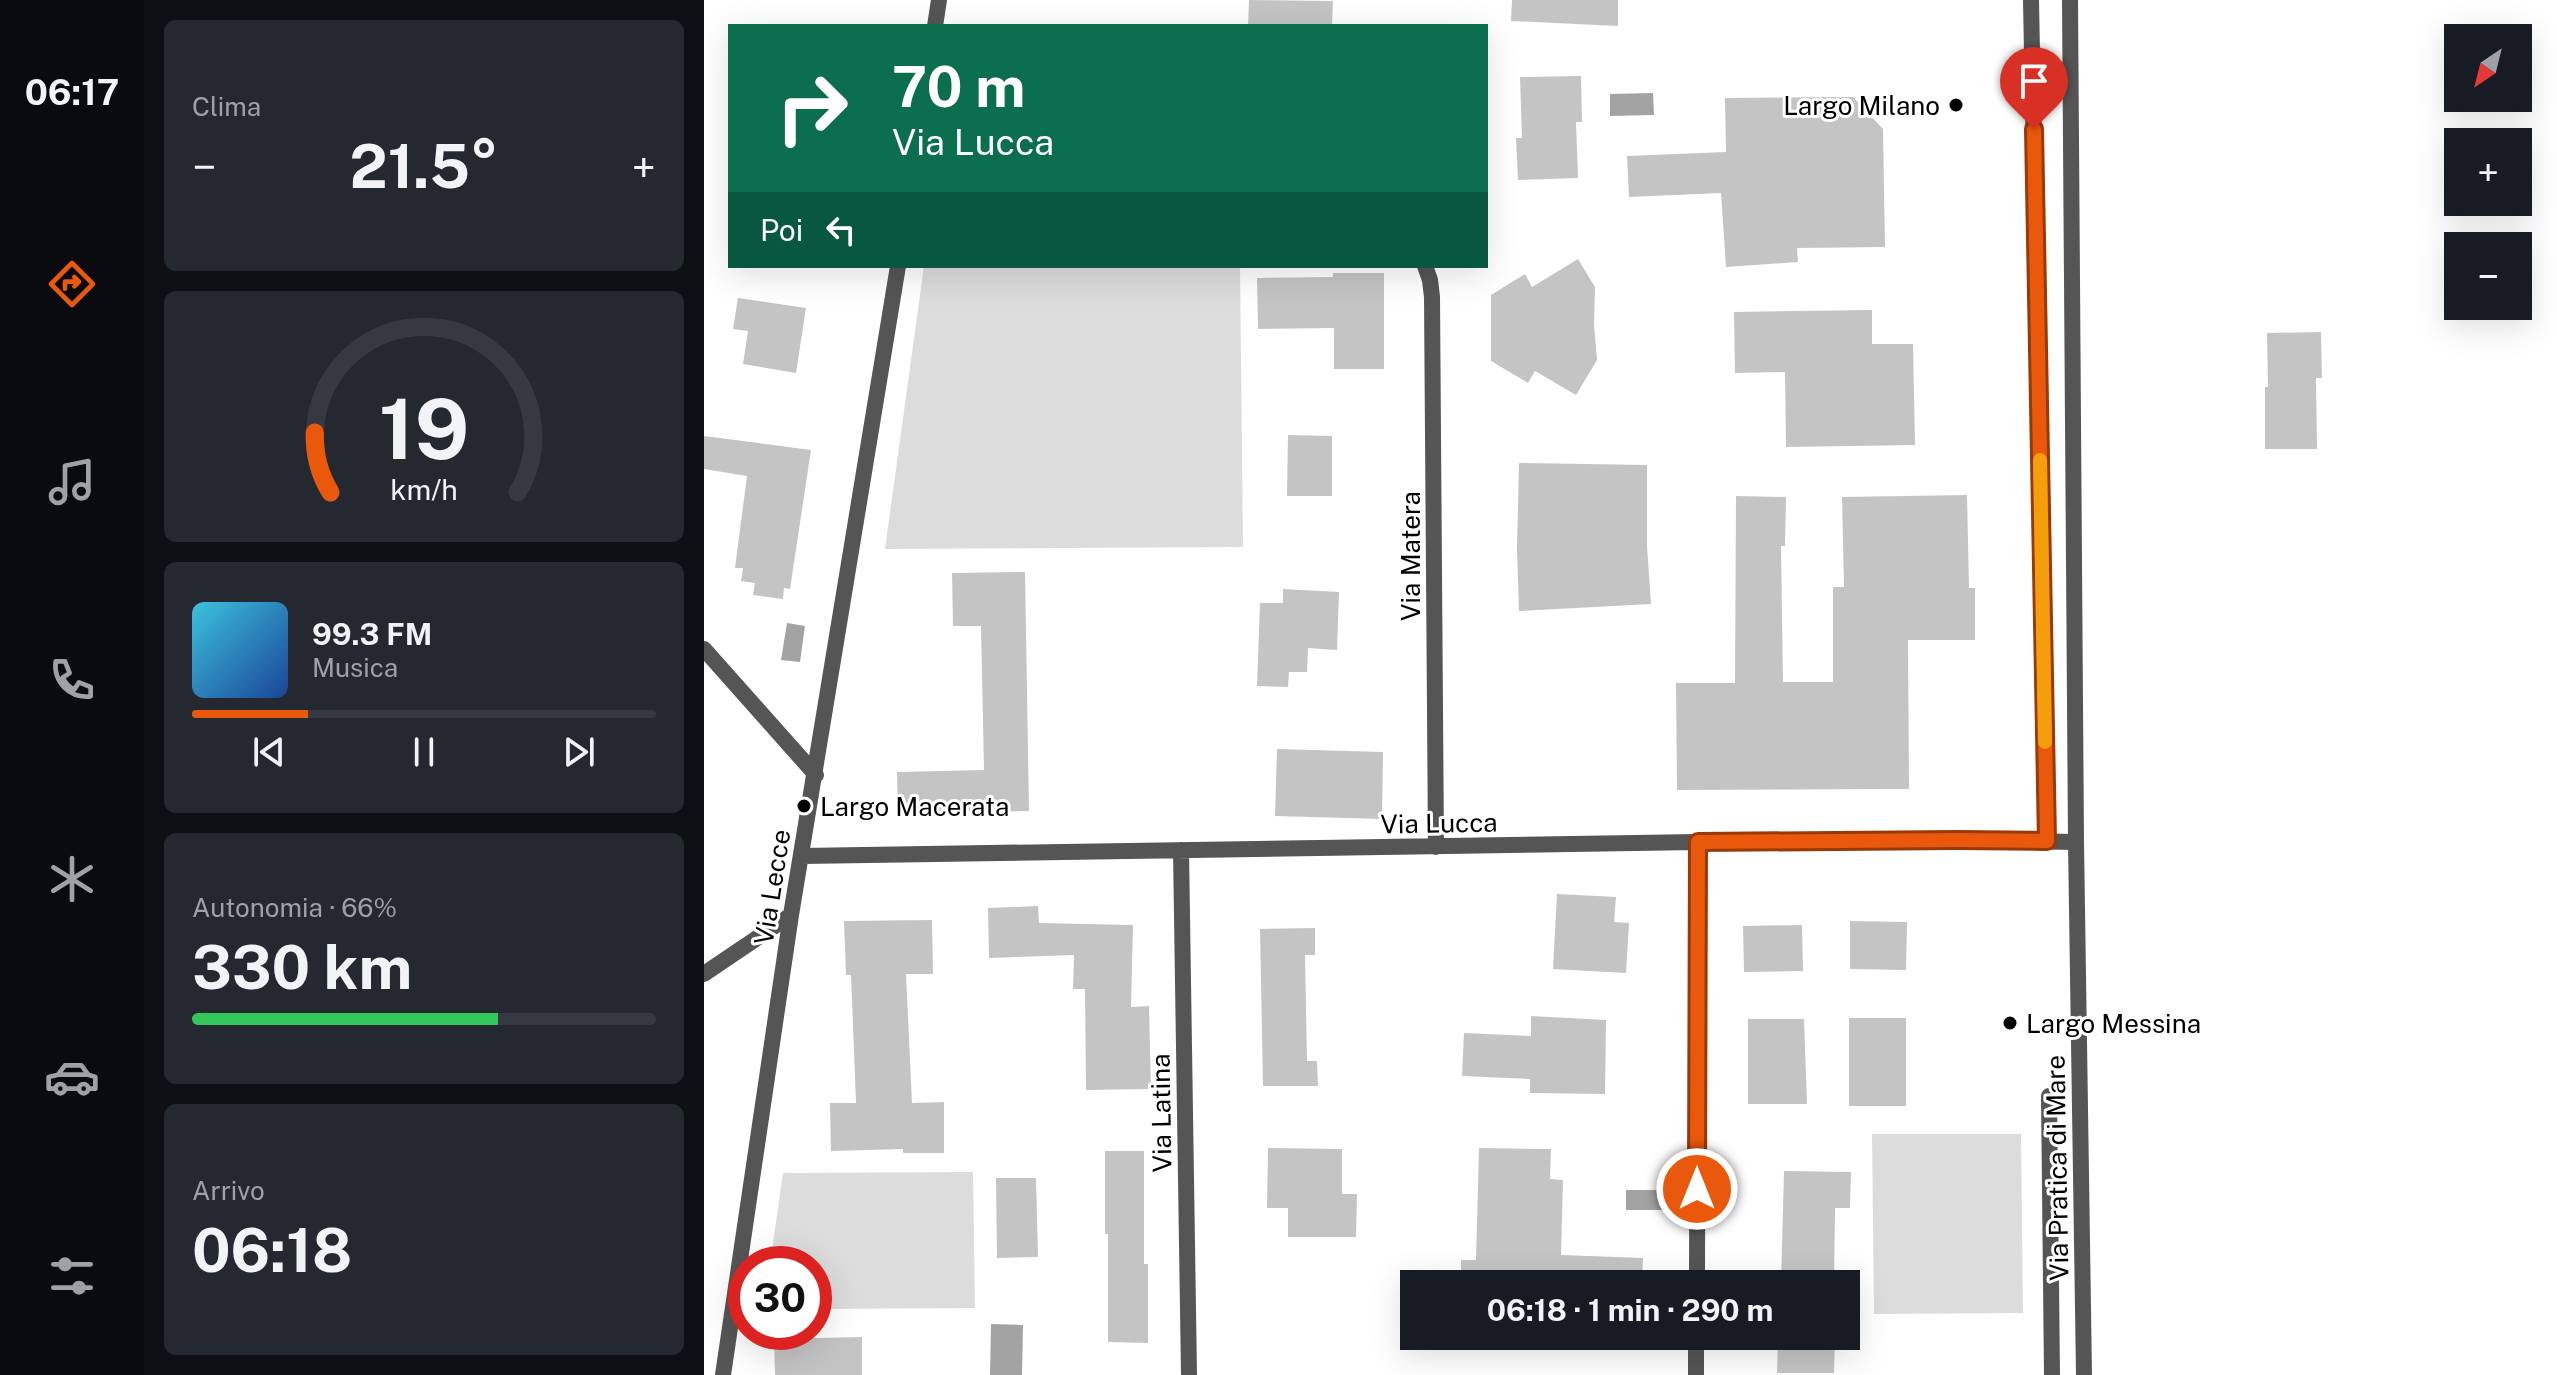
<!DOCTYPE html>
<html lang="it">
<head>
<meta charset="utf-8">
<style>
	:root { --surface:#171b24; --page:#242831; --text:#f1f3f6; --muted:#9ea1a6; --line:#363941; --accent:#ea580c }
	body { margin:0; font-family:"Public Sans",sans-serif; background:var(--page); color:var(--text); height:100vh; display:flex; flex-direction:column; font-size:30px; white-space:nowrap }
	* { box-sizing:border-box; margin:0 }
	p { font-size:26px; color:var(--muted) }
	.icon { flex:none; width:44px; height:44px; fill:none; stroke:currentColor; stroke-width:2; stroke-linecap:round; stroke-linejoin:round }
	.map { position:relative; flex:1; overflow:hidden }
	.details { display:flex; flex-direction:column; gap:20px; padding:20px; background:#0d0f14; width:560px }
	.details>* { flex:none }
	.hud { position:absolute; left:24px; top:24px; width:760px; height:244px; border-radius:0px; box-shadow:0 8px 32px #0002; background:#0b6e4f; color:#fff; overflow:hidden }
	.needle { width:52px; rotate:215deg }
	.controls { position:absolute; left:1740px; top:24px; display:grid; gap:16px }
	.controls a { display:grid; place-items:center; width:88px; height:88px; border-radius:0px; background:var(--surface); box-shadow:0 8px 32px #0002; font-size:40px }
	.speed { position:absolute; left:24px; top:1246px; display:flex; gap:16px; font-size:40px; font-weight:700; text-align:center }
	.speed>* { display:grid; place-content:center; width:104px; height:104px; border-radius:50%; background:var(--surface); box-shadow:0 8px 32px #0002; line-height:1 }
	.speed .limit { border:12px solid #d22; background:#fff; color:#111 }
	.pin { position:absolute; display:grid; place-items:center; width:68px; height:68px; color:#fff; margin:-82px -34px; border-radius:50% 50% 50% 0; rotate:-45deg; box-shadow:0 0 8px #0007 }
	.pin .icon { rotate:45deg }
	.me { position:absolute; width:88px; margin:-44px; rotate:0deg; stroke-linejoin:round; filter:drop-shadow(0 0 6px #0008) }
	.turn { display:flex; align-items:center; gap:28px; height:168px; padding:0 32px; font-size:36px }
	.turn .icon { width:104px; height:104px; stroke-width:2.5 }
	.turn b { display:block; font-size:56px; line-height:68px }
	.then { display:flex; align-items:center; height:76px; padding:0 32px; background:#0003; gap:16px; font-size:30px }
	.big { font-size:60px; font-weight:700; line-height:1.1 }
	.details .widget { flex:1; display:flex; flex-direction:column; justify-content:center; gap:12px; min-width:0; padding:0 28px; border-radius:12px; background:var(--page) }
	.details .dial { align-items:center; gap:0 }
	.dial svg { height:208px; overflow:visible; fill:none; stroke:var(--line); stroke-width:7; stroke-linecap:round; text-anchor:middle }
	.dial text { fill:var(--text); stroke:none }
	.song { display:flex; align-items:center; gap:24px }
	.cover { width:96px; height:96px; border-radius:12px; background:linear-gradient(135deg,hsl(190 70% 55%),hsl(220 70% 35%)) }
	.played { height:8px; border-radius:4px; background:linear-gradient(90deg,var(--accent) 25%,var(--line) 25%) }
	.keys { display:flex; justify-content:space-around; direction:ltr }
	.heat { display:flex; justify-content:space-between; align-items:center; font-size:44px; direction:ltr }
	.charge { height:12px; border-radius:6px; background:linear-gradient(90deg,#34c759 66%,var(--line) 0) }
	.trip { position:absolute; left:696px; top:1270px; width:460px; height:80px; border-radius:0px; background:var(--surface); box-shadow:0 8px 32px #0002; font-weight:700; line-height:80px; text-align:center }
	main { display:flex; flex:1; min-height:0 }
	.tabs { display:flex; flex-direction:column; width:144px; justify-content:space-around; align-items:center; background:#090b0e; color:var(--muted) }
	.tabs .icon { width:56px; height:56px }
	.tabs .current { color:var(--accent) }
	.tabs b { font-size:36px; color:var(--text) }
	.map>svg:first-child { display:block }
</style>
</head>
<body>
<main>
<nav class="tabs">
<b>06:17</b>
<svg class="icon current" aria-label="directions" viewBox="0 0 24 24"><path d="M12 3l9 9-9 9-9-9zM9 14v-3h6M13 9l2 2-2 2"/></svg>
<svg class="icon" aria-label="music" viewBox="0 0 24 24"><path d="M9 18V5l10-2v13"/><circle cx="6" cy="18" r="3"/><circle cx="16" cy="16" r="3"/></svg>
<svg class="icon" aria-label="phone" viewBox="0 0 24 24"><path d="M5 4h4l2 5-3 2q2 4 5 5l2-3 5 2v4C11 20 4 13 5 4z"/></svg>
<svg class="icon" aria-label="climate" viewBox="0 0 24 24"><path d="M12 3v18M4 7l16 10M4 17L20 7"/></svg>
<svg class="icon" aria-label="car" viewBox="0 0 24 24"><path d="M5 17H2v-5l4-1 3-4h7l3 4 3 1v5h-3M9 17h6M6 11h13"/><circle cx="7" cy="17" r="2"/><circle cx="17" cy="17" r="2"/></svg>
<svg class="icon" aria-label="filters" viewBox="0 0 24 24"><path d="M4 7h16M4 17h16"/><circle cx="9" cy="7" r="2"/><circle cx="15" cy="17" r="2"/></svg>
</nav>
<section class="details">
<div class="widget"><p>Clima</p>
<div class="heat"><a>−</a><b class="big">21.5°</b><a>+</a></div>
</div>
<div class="widget dial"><svg viewBox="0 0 100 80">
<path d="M14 69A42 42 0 1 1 86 69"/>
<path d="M14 69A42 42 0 0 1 8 46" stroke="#ea580c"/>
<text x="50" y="56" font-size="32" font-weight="700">19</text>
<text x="50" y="72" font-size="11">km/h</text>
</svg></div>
<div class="widget">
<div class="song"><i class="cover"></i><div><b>99.3 FM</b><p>Musica</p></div></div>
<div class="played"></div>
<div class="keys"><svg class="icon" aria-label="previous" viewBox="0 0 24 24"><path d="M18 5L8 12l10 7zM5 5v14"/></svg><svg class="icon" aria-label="pause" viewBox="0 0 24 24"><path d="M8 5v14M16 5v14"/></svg><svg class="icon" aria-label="next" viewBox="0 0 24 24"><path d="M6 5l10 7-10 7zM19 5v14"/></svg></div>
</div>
<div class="widget"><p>Autonomia · 66%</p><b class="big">330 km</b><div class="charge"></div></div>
<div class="widget"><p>Arrivo</p><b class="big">06:18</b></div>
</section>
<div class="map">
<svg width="1853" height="1375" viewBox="0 0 1853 1375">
	<rect width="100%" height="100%" fill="#fff"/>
	<!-- green -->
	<path fill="#dcdcdc" d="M 220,266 L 536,266 L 539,547 L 181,549 Z
		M 1168,1134 L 1317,1134 L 1319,1313 L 1170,1314 Z
		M 269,1172 L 271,1308 L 110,1309 L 110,1264 L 66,1264 L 79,1173 Z"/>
	<!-- water -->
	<path fill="#a3a3a3" d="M 949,93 L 950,115 L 906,116 L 906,94 Z
		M 83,623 L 101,626 L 96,662 L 77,660 Z
		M 922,1190 L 960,1190 L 961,1210 L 922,1210 Z
		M 287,1324 L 319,1325 L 318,1375 L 286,1375 Z"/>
	<!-- building -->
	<path fill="#c4c4c4" d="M 545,0 L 629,1 L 628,26 L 544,26 Z
		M 808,0 L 914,0 L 914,26 L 807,21 Z
		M 877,76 L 878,122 L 872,122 L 874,178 L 814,180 L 812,138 L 818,138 L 816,77 Z
		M 1149,97 L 1179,129 L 1181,247 L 1093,248 L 1094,262 L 1022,267 L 1017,193 L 925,197 L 923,156 L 1022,152 L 1021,98 Z
		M 874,259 L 891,287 L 890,324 L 893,360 L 872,395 L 831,371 L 824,383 L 787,361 L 787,295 L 821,274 L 828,287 Z
		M 629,273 L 680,273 L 680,369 L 630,369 L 630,328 L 554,329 L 553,278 L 629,277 Z
		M 34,298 L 102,308 L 92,373 L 39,364 L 44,331 L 29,329 Z
		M 1168,310 L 1168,344 L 1209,344 L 1211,445 L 1082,447 L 1081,372 L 1031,373 L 1030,312 Z
		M 1617,332 L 1618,378 L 1612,378 L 1613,449 L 1561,449 L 1561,387 L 1564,387 L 1563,333 Z
		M 584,435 L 628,436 L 628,496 L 583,496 Z
		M 0,436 L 107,450 L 86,589 L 80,588 L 79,599 L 49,595 L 51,583 L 37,581 L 39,568 L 31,568 L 43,476 L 0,469 Z
		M 815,463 L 943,465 L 943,546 L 947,604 L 815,611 L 813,549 Z
		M 1263,495 L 1265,588 L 1271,588 L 1271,640 L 1204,640 L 1205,789 L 973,790 L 972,683 L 1031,683 L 1032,496 L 1082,497 L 1081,546 L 1077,546 L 1079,682 L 1129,682 L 1129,587 L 1140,587 L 1138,497 Z
		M 321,572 L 325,811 L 194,813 L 193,772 L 280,770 L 277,626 L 249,626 L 248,573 Z
		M 579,589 L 635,592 L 633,650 L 604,648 L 603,672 L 585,672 L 584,687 L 553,686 L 556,603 L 579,603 Z
		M 573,749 L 679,752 L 678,819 L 571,816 Z
		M 853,894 L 912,897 L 910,922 L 925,923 L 922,973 L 849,969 Z
		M 334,906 L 335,923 L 429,925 L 427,1007 L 445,1006 L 447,1089 L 382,1090 L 381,989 L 369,989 L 370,955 L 285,958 L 284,908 Z
		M 228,920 L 229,974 L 202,974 L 208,1103 L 240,1102 L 240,1153 L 199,1153 L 199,1149 L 127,1151 L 126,1103 L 152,1103 L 147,975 L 142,975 L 140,921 Z
		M 1146,921 L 1203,922 L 1202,970 L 1146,969 Z
		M 1098,925 L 1099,971 L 1040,972 L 1039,926 Z
		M 611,928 L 611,955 L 601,955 L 603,1061 L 613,1061 L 614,1086 L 559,1086 L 556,929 Z
		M 827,1016 L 902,1020 L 901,1094 L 826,1093 L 826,1079 L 758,1076 L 760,1033 L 827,1036 Z
		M 1145,1018 L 1202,1018 L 1202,1106 L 1145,1106 Z
		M 1044,1019 L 1100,1019 L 1103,1104 L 1044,1104 Z
		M 564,1148 L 638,1149 L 638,1194 L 653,1194 L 652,1237 L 584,1237 L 584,1208 L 563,1208 Z
		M 775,1148 L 847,1149 L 846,1179 L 859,1180 L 857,1255 L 939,1258 L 938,1284 L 757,1284 L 757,1260 L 772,1260 Z
		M 401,1151 L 440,1151 L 440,1264 L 444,1264 L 444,1343 L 404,1342 L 404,1234 L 401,1234 Z
		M 1080,1171 L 1147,1172 L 1146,1208 L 1131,1208 L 1130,1284 L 1077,1284 Z
		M 292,1178 L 332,1178 L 334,1257 L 293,1258 Z
		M 1074,1336 L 1131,1336 L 1130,1373 L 1073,1373 Z
		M 158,1337 L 158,1375 L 71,1375 L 70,1339 Z"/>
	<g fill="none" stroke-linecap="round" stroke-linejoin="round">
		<!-- service -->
		<path stroke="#555" stroke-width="16" d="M 1327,0 L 1343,841
			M 1345,1096 L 1348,1375"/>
		<!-- minor -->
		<path stroke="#555" stroke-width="16" d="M 231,26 L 235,0
			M 721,266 L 726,280 L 728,297 L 732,847
			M 0,649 L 112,775
			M 477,850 L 485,1375
			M 98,856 L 994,842 L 1253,840 L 1372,842
			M 0,974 L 87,915
			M 993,1284 L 994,842
			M 19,1375 L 87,915 L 194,266
			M 992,1375 L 992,1336"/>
		<!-- tertiary -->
		<path stroke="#555" stroke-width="16" d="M 1366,0 L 1372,842 L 1380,1375"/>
	</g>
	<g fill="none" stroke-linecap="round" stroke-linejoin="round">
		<!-- route casing -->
		<g stroke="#983908" stroke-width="20">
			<path id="route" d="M 993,1189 L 994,842 L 1253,840 L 1343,841 L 1330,129"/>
		</g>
		<!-- route -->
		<use href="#route" stroke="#ea580c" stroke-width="14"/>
		<!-- slow -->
		<path stroke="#f59e0b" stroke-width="14" d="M 1336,460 L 1341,742"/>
	</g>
	<!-- markers -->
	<g fill="#000" stroke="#fff" stroke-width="3">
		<circle cx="1252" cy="105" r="8"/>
		<circle cx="100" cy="806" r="8"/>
		<circle cx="1306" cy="1023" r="8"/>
	</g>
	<g text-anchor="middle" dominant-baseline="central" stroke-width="6" stroke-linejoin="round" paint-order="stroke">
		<!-- poi labels -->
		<g font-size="26" fill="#000" stroke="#fff" text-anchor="start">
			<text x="1236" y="105" text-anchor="end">Largo Milano</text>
			<text x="116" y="806">Largo Macerata</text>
			<text x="1322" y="1023">Largo Messina</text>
		</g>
		<!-- street labels -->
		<g font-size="26" fill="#000" stroke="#fff">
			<text transform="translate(706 556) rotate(-90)">Via Matera</text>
			<text transform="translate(735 823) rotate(-1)">Via Lucca</text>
			<text transform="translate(68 887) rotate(-81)">Via Lecce</text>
			<text transform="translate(457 1113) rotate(-91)">Via Latina</text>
			<text transform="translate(1353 1168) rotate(-91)">Via Pratica di Mare</text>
		</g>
	</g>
</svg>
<div class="controls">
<a><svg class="needle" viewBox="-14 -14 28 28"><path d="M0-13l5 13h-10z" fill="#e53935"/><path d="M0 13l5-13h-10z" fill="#9ea1a6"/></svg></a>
<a>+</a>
<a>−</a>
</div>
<div class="speed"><div class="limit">30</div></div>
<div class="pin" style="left:1330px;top:129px;background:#d93025"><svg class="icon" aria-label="arrive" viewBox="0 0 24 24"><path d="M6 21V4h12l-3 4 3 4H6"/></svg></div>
<svg class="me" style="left:993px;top:1189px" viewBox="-20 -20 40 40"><circle r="17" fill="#ea580c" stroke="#fff" stroke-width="3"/><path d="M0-11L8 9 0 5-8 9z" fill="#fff"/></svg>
<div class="trip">06:18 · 1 min · 290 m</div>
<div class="hud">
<div class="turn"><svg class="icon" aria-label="right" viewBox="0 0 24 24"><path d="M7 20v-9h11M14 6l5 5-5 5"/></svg><div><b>70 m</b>Via Lucca</div></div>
<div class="then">Poi<svg class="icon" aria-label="left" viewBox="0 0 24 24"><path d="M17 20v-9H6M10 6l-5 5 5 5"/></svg></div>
</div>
</div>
</main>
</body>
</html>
